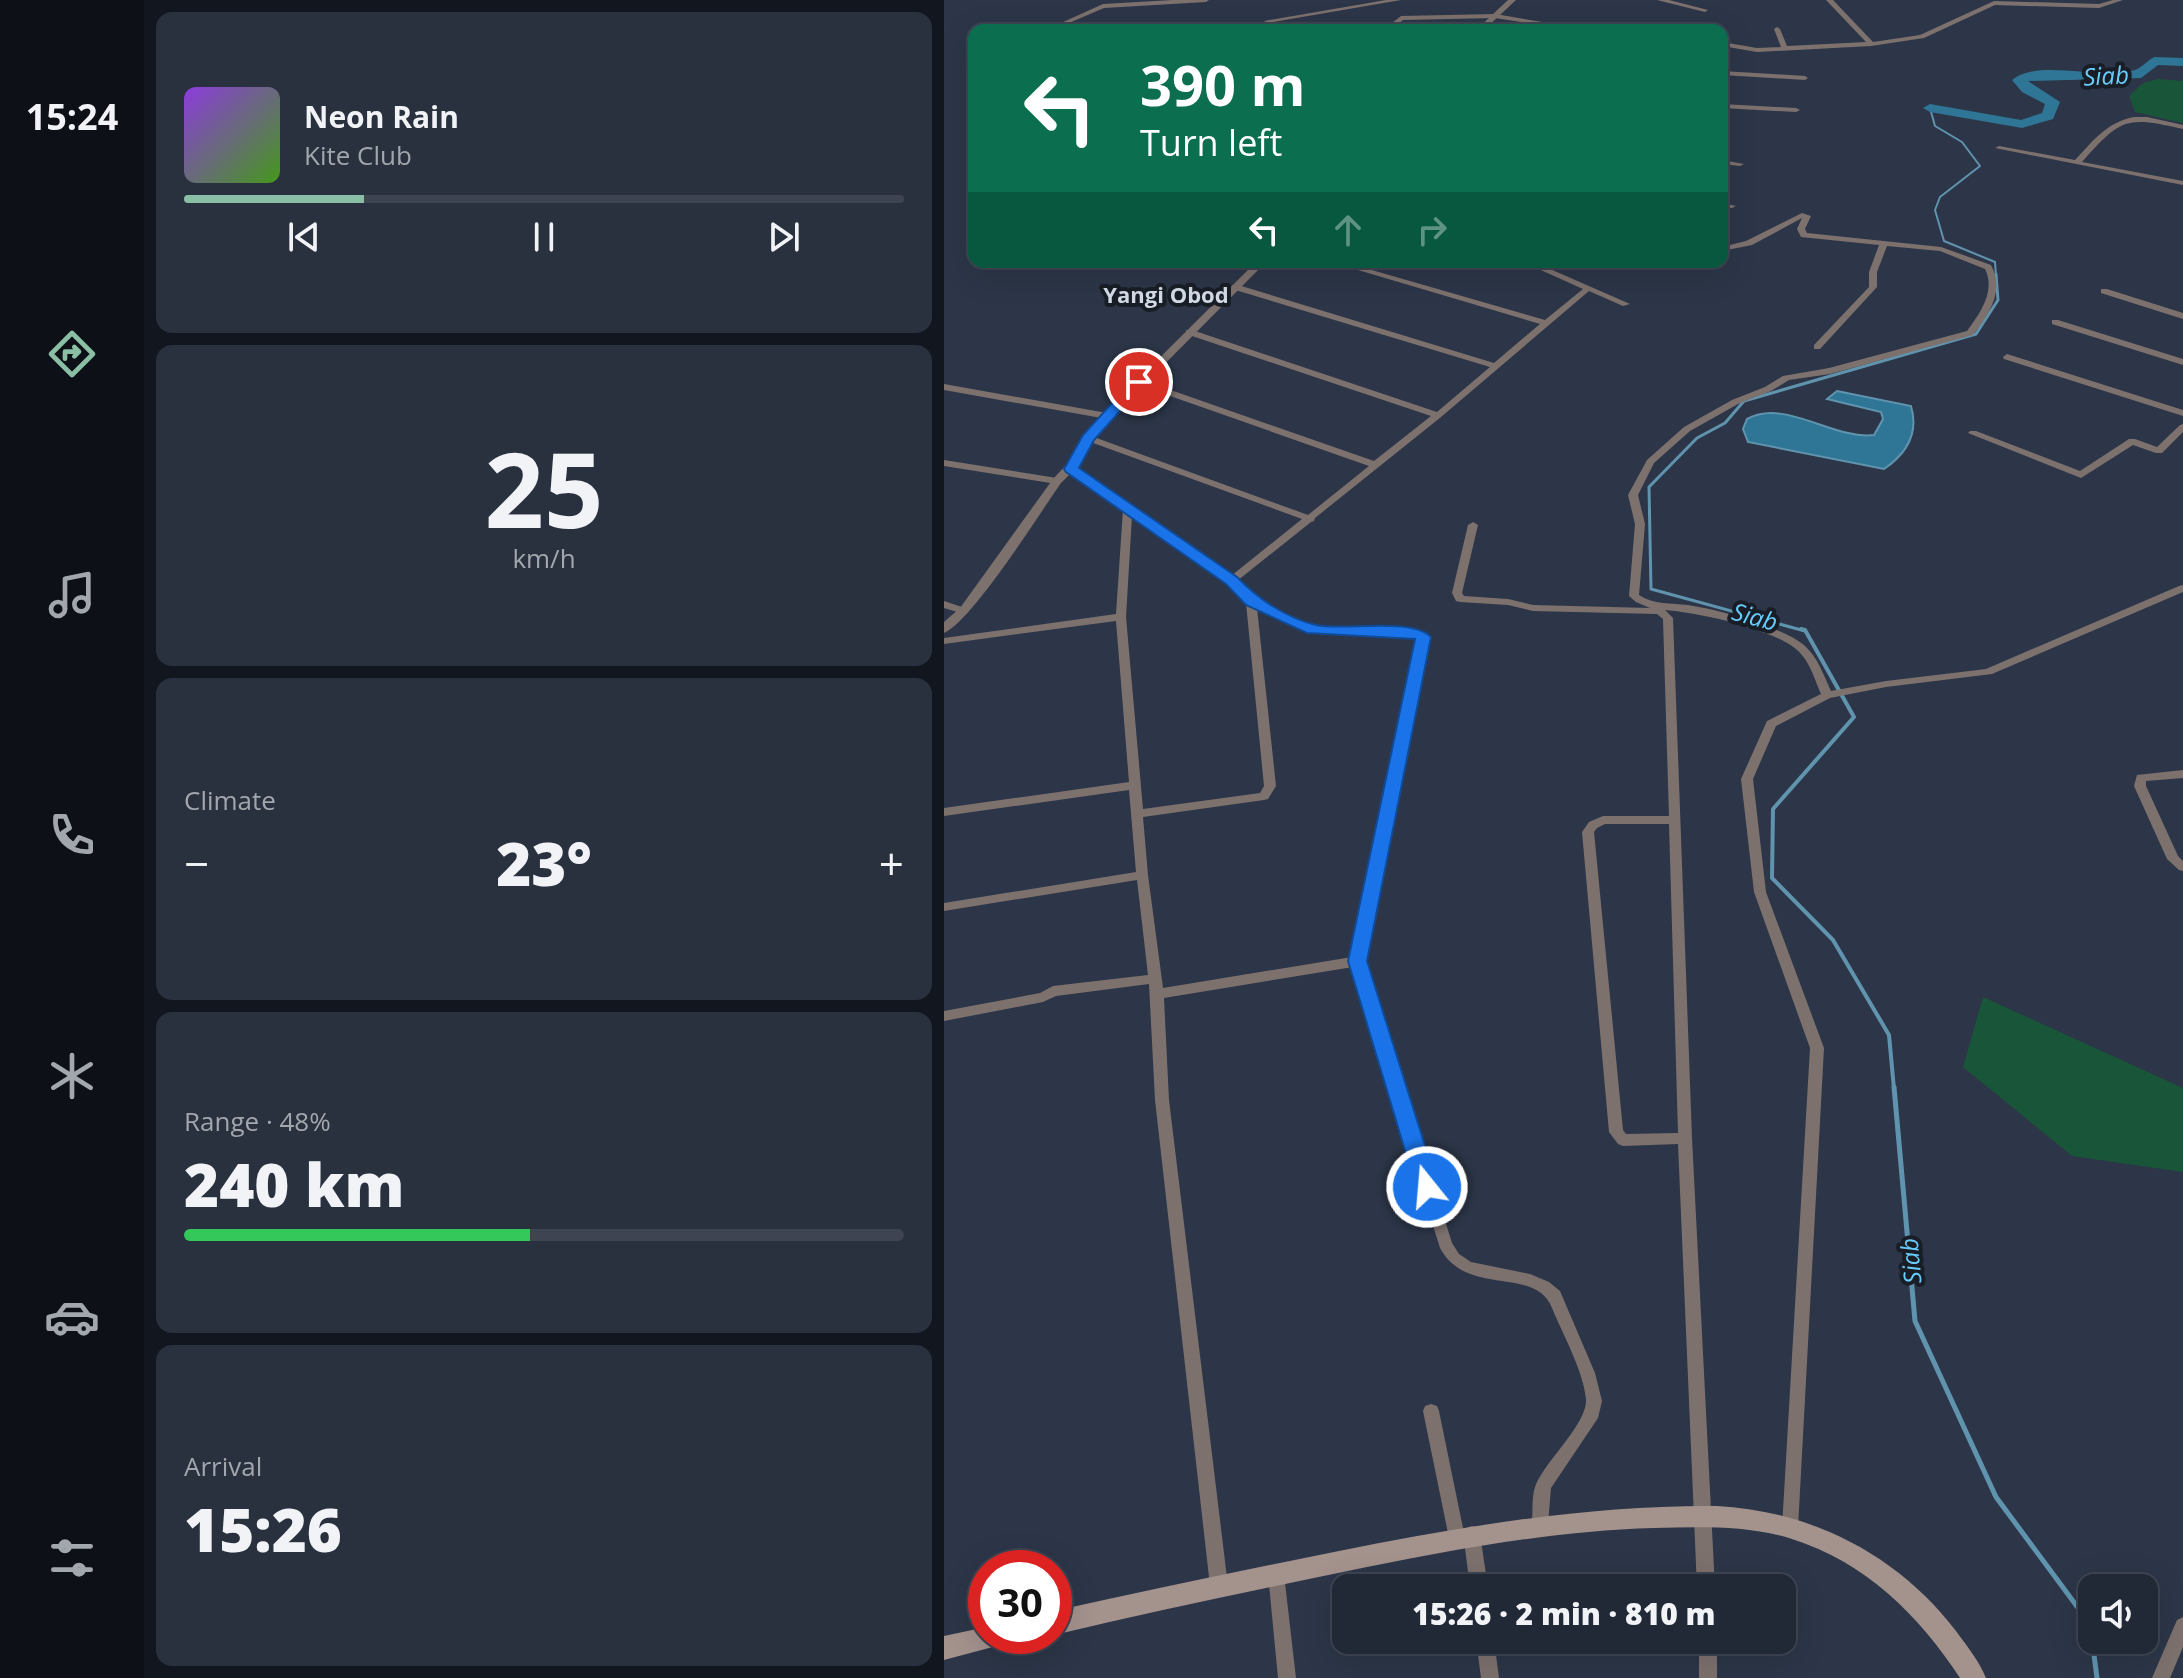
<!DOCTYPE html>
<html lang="en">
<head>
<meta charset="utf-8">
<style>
	:root { --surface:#212836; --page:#29303e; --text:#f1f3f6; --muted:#a2a6ad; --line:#3e4451; --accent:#8abfa5 }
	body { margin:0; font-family:"Open Sans",sans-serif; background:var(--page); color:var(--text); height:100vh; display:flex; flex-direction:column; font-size:30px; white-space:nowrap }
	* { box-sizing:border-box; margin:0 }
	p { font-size:26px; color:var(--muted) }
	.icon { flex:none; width:44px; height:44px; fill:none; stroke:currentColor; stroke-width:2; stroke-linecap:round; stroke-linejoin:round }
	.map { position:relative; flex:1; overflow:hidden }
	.side { display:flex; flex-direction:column; gap:12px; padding:12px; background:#12161e; width:800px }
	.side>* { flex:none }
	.hud { position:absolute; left:24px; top:24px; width:760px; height:244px; border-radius:16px; box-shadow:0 8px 32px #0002,0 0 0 2px var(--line); background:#0b6e4f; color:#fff; overflow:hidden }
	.tools { position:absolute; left:1134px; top:1574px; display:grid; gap:16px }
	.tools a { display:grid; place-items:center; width:80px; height:80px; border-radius:16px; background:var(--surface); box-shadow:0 8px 32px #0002,0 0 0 2px var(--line); font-size:40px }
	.speed { position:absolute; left:24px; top:1550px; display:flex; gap:16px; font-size:40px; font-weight:700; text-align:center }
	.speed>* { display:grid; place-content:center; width:104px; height:104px; border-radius:50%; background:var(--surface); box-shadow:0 8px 32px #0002,0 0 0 2px var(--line); line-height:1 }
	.speed .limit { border:12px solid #d22; background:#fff; color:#111 }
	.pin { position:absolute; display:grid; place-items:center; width:68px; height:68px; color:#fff; margin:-34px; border:4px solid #fff; border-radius:50%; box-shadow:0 2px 8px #0007 }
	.me { position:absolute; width:88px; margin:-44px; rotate:343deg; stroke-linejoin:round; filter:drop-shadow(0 0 6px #0008) }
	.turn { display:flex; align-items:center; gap:28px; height:168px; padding:0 40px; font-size:36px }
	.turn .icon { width:104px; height:104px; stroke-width:2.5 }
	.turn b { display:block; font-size:56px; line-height:68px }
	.lanes { display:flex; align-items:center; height:76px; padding:0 40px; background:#0003; justify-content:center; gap:40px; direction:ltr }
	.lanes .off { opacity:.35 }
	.big { font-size:60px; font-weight:800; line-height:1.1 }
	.side .tile { flex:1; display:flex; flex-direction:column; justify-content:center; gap:12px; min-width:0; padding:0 28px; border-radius:16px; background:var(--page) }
	.side .dial { align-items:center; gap:0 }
	.dial b { font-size:104px; line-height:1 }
	.song { display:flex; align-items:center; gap:24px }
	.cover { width:96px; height:96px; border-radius:12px; background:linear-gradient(135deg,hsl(270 70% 55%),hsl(100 70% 35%)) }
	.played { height:8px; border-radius:4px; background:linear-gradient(90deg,var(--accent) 25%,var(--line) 25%) }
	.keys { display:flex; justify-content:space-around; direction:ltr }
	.heat { display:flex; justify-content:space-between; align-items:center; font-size:44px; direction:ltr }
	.charge { height:12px; border-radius:6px; background:linear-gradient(90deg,#34c759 48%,var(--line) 0) }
	.trip { position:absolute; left:388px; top:1574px; width:464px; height:80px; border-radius:16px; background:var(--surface); box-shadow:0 8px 32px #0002,0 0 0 2px var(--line); font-weight:800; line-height:80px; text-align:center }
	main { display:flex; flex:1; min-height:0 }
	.menu { display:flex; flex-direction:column; width:144px; justify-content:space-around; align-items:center; background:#0d1016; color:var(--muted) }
	.menu .icon { width:56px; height:56px }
	.menu .on { color:var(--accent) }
	.menu b { font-size:36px; color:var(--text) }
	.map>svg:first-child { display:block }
</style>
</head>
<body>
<main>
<nav class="menu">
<b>15:24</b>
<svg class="icon on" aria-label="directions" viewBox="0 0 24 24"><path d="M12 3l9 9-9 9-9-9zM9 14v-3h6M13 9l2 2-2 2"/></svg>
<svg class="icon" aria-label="music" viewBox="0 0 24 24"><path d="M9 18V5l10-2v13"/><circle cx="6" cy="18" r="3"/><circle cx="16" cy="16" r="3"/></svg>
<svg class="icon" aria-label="phone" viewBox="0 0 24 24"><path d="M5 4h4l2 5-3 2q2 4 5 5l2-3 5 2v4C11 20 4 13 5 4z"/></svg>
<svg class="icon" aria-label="climate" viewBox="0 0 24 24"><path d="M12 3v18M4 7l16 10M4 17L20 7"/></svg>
<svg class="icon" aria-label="car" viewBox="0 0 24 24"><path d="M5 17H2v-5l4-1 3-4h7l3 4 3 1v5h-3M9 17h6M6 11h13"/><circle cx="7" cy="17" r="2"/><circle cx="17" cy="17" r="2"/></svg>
<svg class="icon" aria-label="filters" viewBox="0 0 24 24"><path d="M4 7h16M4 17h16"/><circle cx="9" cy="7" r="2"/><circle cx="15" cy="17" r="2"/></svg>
</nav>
<section class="side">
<div class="tile">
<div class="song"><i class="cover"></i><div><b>Neon Rain</b><p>Kite Club</p></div></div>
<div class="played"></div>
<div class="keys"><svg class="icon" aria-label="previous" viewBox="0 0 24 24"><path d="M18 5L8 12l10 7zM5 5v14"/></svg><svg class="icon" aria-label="pause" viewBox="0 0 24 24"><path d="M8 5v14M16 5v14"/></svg><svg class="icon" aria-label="next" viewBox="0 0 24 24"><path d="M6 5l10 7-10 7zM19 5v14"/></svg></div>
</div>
<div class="tile dial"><b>25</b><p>km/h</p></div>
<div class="tile"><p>Climate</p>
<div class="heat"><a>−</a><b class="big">23°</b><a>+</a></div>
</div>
<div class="tile"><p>Range · 48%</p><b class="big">240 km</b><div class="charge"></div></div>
<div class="tile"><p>Arrival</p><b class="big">15:26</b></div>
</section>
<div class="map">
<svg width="1239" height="1678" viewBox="0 0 1239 1678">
	<rect width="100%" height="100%" fill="#2c3648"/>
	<!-- green -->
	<path fill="#195538" d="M 1214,79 L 1239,81 L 1239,123 L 1191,112 L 1185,96 L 1199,83 Z
		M 1039,997 L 1239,1088 L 1239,1172 L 1128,1156 L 1019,1067 Z"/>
	<!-- water -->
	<path fill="#2f7696" stroke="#6094ae" stroke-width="2" d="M 893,391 L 967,406 C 975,433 962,454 940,469 L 804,442 L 799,429 L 803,419 C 841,398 889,440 930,435 L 939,419 L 937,412 L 883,399 Z"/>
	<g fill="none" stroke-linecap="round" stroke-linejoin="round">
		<!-- stream-far3 -->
		<path stroke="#6094ae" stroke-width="2" d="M 986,108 L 991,126 L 1018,142 L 1036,166 L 996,197 L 991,210 L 1000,241 L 1051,262 L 1052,276"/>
		<!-- stream-far2 -->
		<path stroke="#6094ae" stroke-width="3" d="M 861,631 L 707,589 L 705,487 L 753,438 L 781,423 L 800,401 L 1032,334 L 1054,300 L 1052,274"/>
		<!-- stream-far1 -->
		<path stroke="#6094ae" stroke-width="4" d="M 857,629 L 861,630 L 910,717 L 829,809 L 828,878 L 889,940 L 945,1035 L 950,1089"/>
		<!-- stream -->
		<path stroke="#6094ae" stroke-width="5" d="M 950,1087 L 971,1321 L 1052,1497 L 1146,1624 L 1153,1678"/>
		<!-- river -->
		<path fill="#2f7696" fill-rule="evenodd" d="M 1211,57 L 1239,58 L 1239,66 L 1214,65 L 1197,78 L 1084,81 L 1116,102 L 1109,119 L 1078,128 L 986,112 L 979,108 L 986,104 L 1077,120 L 1098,113 L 1101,104 L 1078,92 L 1068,80 C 1094,58 1157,81 1191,70 C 1198,68 1203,60 1211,57 Z"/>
		<!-- minor -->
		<path fill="#7d716e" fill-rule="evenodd" d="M 229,0 L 265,0 L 262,2 L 160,8 L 111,29 L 106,28 L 159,4 Z
			M 442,0 L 457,0 L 323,23 L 320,21 Z
			M 713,0 L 725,0 L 764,10 L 761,12 Z
			M 882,0 L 889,0 L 929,42 L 976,35 L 1050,1 L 1155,4 L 1169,0 L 1179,0 L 1155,8 L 1051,5 L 980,38 L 927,46 L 813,52 L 778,46 L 778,42 L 813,48 L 837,47 L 830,29 L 833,27 L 836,29 L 843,46 L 922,42 Z
			M 551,14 L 646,30 L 630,30 L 551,18 L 459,20 L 446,30 L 439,30 L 457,16 Z
			M 778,71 L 861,76 L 864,78 L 861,80 L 778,75 Z
			M 778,104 L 852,108 L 856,110 L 852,112 L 778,108 Z
			M 1190,117 L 1203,117 L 1239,125 L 1239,129 C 1182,116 1177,118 1138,162 L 1239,181 L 1239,185 L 1051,148 L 1055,146 L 1131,160 C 1149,141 1163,122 1190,117 Z
			M 778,160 L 800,164 L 796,166 L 778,164 Z
			M 778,203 L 792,206 L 788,208 L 778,207 Z
			M 858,213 L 867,216 L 861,229 L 863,233 L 997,247 L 1047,265 C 1061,291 1045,314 1029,335 L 886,374 L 845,380 L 827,391 L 794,404 L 746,431 L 710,463 L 694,495 L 701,524 L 695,595 C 710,605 727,603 744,605 C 772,609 843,628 862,647 C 874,658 880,676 887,691 L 942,681 L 1042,669 L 1235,586 L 1239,585 L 1239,592 L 1048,674 L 942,687 L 886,698 L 832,726 L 809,779 L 822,892 L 880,1048 L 854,1528 L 852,1534 L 846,1536 L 840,1534 L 838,1528 L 866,1048 L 810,892 L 797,779 L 823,721 L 877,694 C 871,681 867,665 857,654 C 837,630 752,612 721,610 L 729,618 L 748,1138 L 771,1588 L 753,1588 L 734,1144 L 679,1146 L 674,1144 L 665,1132 L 638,832 L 645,822 L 659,816 L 725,816 L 719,619 L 713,614 L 589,611 L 564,605 L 516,602 L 512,601 L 508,593 L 524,525 L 529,522 L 534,525 L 518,593 L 520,596 L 564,599 L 589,605 L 706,608 L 692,602 L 685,596 L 691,524 L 684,495 L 703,460 L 740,427 L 788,400 L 821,387 L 839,376 L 885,368 L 1023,331 C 1036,313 1052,291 1041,269 L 996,251 L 943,246 L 933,272 L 933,287 L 876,349 L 870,349 L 870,345 L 925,287 L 925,272 L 935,245 L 857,237 L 853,229 L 858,218 L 808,245 L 778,251 L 778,247 L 802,241 ZM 661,824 L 725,824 L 734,1133 L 682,1134 L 679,1130 L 650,832 L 653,828 Z
			M 387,262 L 400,262 L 601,320 L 639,289 L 579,262 L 590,262 L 686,304 L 679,306 L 645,291 L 497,417 L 371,518 L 370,521 L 367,522 L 293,581 L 311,600 L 371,626 L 472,630 L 484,637 L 420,961 L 508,1243 L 515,1254 L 527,1262 L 586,1274 L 605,1282 L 616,1291 L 651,1373 L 658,1401 L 654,1418 L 607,1488 L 604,1524 L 602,1530 L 596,1532 L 590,1530 L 588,1524 C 589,1511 587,1493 593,1482 C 603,1460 644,1422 642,1399 C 639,1370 619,1335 608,1308 C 591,1265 523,1298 496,1248 L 409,967 L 220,998 L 225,1100 L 284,1586 L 281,1592 L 275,1594 L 269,1592 L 266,1586 L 211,1100 L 205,984 L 112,996 L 99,1002 L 0,1021 L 0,1011 L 96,993 L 109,986 L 204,975 L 193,880 L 0,911 L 0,903 L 192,872 L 185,790 L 0,816 L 0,808 L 185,782 L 172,621 L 0,644 L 0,638 L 172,614 L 179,509 L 125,471 L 125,467 L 131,467 L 287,576 L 358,519 L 141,440 L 141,436 L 147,436 L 364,515 L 425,466 L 192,384 L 192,380 L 198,380 L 430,461 L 487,416 L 242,334 L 242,330 L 248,330 L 493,412 L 546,367 L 288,289 L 288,285 L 294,285 L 550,363 L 596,324 ZM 188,516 L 283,583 L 302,603 L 320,786 L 316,793 L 199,809 L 182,617 ZM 313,608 L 369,632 L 470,636 L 473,638 L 408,957 L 219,988 L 204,875 L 199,817 L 320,800 L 324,799 L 332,786 Z
			M 1157,289 L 1163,289 L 1239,313 L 1239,319 L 1157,293 Z
			M 1108,320 L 1114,320 L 1239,359 L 1239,365 L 1108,324 Z
			M 1063,354 L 1239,410 L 1239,416 L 1060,359 L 1059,357 Z
			M 0,384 L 163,413 L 168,416 L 163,419 L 0,390 Z
			M 1239,424 L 1239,432 L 1218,453 L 1212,453 L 1189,445 L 1137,478 L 1024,433 L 1026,431 L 1032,431 L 1136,471 L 1185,439 L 1191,439 L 1213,447 L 1236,425 Z
			M 0,460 L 113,478 L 118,481 L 113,484 L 0,466 Z
			M 0,601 L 24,609 L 25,611 L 20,614 L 0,608 Z
			M 1239,770 L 1239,778 L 1202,781 L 1202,786 L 1234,856 L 1239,861 L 1239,871 L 1235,870 L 1223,859 L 1190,786 L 1193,775 Z
			M 487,1404 L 493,1406 L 495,1411 L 520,1533 L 522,1528 L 528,1526 L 534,1528 L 536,1534 L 544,1588 L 526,1588 L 520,1540 L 519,1544 L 513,1546 L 507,1544 L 505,1538 L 479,1411 L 481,1406 Z
			M 332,1566 L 338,1568 L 340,1574 L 352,1678 L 334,1678 L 324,1574 L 326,1568 Z
			M 1239,1617 L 1239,1647 L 1226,1678 L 1208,1678 L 1233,1620 Z
			M 532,1640 L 550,1640 L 555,1678 L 537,1678 Z
			M 755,1640 L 773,1640 L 773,1678 L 755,1678 Z"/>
		<!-- tertiary -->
		<path fill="#7d716e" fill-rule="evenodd" d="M 564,0 L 572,0 L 540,30 L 532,30 Z
			M 312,262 L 322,262 L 167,418 L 131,469 L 117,483 C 96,513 28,621 0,633 L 0,622 L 16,608 L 109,479 L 123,464 L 159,414 Z"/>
		<!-- secondary -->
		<path fill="#a4928d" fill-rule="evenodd" d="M 773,1506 C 868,1511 954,1555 1012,1631 C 1023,1646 1035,1661 1042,1678 L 1016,1678 C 975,1615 921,1562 848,1539 C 804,1525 756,1527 710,1528 C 605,1531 502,1551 399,1572 C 303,1592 206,1612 110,1635 L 110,1611 C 205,1590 300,1570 395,1551 C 520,1526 645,1505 773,1506 Z
			M 42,1627 L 42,1636 L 64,1636 L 60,1644 L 0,1660 L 0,1636 Z"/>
	</g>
	<!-- route -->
	<path fill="#1a73e8" stroke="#114b97" stroke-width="2" d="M 190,379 L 202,382 L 150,440 L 135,468 L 293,577 C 313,598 342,618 372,625 C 400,631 468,617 487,637 L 423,961 L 494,1187 L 491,1194 L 483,1196 L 476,1194 L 472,1187 L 404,961 L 471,639 L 363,633 L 302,605 L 282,584 L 122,472 L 120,469 L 139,435 Z"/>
	<g text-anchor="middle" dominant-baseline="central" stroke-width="8" stroke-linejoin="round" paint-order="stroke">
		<!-- far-quarter labels -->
		<g font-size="22" font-weight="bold" fill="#d4dbe6" stroke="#191e26">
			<text x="222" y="294">Yangi Obod</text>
		</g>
		<!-- water labels -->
		<g font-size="24" font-style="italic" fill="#68cdfd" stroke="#191e26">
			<text transform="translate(1162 75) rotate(-3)">Siab</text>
			<text transform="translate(811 616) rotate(15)">Siab</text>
			<text transform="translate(966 1261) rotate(-95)">Siab</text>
		</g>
	</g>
</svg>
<div class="tools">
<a><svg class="icon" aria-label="sound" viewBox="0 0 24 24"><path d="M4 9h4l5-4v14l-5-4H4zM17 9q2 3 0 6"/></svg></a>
</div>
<div class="speed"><div class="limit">30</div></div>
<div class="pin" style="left:195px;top:382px;background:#d93025"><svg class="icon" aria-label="arrive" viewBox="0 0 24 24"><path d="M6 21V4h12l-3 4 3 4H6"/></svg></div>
<svg class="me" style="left:483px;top:1187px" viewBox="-20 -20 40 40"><circle r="17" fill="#1a73e8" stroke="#fff" stroke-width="3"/><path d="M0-11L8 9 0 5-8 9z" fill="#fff"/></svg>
<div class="trip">15:26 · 2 min · 810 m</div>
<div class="hud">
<div class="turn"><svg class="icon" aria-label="left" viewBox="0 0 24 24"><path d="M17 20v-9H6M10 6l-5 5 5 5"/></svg><div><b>390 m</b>Turn left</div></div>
<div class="lanes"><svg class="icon" aria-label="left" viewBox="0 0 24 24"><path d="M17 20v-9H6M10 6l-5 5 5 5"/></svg><svg class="icon off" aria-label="ahead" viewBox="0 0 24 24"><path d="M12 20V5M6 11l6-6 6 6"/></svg><svg class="icon off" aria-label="right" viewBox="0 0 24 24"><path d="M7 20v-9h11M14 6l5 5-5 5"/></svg></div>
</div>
</div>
</main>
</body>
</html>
